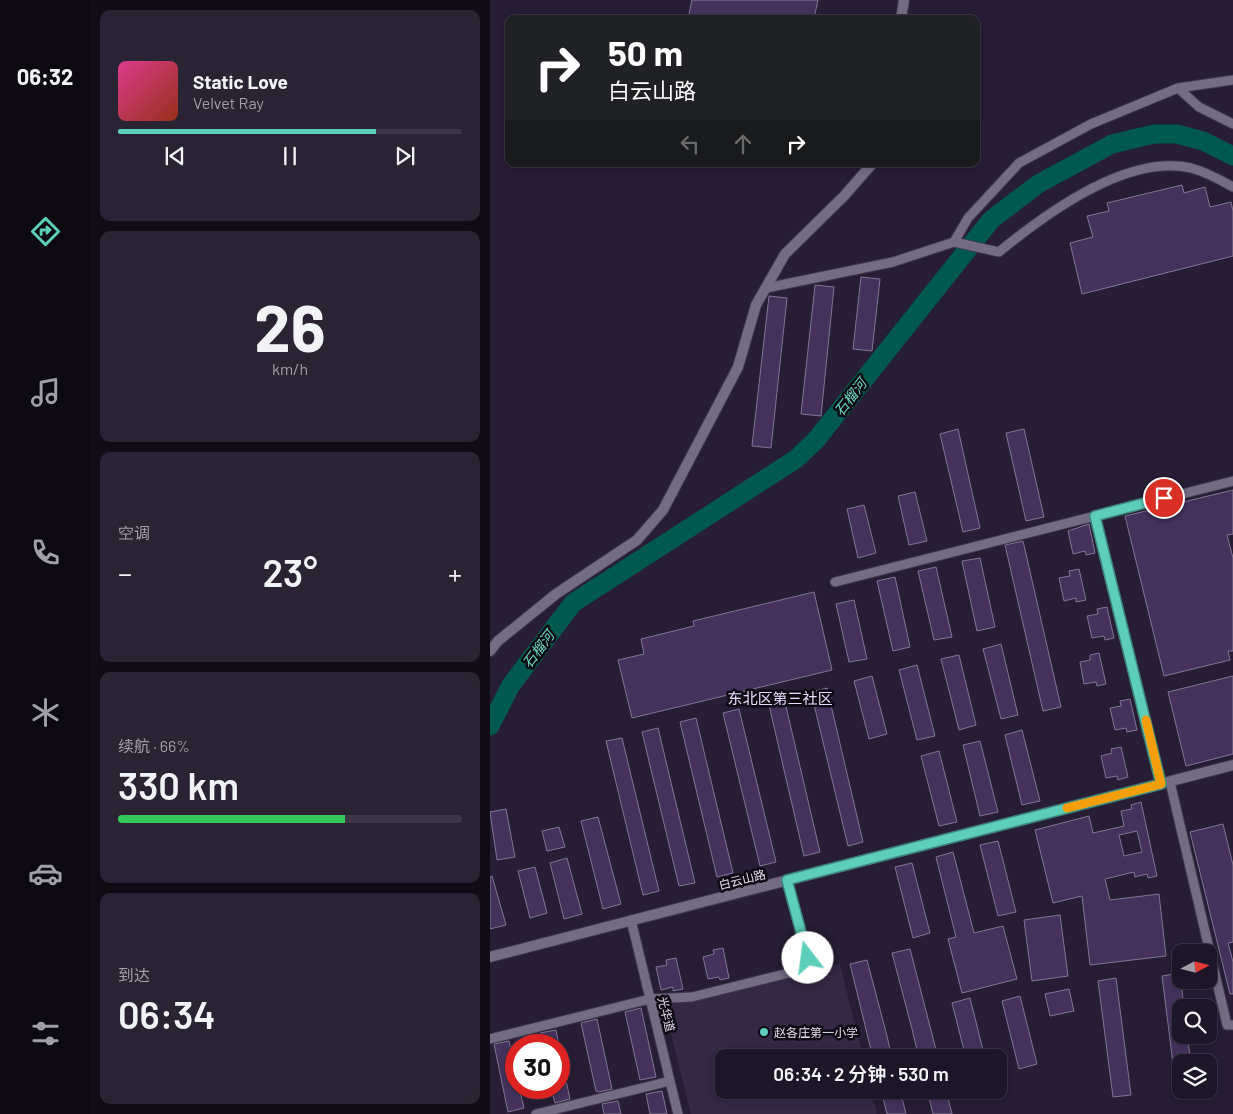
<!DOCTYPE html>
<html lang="zh">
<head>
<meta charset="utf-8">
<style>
	:root { --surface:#1d1628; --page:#2a2334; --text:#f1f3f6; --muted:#a09fa8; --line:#3b3545; --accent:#5cceba }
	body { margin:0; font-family:Barlow,"Noto Sans SC",sans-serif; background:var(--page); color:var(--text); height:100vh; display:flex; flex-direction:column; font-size:19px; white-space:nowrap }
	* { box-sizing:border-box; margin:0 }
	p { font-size:16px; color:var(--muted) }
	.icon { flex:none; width:28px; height:28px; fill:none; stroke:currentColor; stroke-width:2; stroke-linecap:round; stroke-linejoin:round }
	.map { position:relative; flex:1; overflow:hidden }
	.panel { display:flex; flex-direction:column; gap:10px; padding:10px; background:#100c16; width:400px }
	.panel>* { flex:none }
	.hud { position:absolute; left:15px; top:15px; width:475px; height:152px; border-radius:10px; box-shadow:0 2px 8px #0003,0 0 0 1px var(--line); background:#202124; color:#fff; overflow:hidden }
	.needle { width:32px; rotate:83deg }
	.buttons { position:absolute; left:682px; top:944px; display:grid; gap:10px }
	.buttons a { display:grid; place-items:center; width:45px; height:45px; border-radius:10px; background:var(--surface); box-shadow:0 2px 8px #0003,0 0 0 1px var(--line); font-size:25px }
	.speed { position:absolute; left:15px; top:1034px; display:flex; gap:10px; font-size:25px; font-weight:700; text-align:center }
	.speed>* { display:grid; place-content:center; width:65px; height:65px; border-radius:50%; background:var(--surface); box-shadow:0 2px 8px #0003,0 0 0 1px var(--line); line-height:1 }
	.speed .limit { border:8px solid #d22; background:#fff; color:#111 }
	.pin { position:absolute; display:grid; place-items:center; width:42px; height:42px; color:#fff; margin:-21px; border:2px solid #fff; border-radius:50%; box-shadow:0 1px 5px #0007 }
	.me { position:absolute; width:55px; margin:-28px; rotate:345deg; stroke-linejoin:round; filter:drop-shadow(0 0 4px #0008) }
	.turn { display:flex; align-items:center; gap:18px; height:105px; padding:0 20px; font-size:22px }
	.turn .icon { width:65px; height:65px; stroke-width:2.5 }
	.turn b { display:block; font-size:35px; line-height:42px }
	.lanes { display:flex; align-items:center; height:48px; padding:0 20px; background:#0003; justify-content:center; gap:25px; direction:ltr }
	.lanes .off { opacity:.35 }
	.big { font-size:38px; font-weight:600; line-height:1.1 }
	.panel .widget { flex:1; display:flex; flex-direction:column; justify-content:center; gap:8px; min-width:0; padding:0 18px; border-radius:10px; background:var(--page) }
	.panel .dial { align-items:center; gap:0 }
	.dial b { font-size:65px; line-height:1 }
	.song { display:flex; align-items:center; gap:15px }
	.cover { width:60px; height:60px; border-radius:8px; background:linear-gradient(135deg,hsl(330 70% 55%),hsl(10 70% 35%)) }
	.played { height:5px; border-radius:2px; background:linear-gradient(90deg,var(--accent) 75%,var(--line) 75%) }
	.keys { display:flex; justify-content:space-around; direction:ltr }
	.heat { display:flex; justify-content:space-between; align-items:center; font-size:28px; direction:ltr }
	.charge { height:8px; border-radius:4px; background:linear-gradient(90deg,#34c759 66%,var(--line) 0) }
	.trip { position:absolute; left:225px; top:1049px; width:292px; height:50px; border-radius:10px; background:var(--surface); box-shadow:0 2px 8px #0003,0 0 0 1px var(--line); font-weight:600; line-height:50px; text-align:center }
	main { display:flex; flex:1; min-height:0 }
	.dock { display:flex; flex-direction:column; width:90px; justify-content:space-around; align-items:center; background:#0c0910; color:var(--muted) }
	.dock .icon { width:35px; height:35px }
	.dock .current { color:var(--accent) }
	.dock b { font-size:22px; color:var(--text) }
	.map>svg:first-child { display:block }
</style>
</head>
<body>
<main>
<nav class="dock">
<b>06:32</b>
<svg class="icon current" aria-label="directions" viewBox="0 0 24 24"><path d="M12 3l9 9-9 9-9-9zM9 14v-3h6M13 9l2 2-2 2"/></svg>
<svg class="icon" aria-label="music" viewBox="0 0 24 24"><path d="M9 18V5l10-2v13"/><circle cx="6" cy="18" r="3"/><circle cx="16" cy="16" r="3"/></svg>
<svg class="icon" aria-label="phone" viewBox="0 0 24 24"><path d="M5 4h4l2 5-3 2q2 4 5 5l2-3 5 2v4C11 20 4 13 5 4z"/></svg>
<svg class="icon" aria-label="climate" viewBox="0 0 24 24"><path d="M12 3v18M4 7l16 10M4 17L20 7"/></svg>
<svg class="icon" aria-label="car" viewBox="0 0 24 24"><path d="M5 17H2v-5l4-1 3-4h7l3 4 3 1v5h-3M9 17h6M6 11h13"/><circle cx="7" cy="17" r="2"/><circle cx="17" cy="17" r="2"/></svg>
<svg class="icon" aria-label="filters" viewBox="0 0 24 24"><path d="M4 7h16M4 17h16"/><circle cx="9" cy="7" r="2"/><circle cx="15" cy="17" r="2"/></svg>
</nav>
<section class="panel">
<div class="widget">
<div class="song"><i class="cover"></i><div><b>Static Love</b><p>Velvet Ray</p></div></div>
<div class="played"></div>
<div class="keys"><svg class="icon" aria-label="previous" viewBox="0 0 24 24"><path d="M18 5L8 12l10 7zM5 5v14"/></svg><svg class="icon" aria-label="pause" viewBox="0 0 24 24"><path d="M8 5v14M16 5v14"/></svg><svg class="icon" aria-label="next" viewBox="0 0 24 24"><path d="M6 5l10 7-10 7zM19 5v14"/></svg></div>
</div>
<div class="widget dial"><b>26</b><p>km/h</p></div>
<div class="widget"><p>空调</p>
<div class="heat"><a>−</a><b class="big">23°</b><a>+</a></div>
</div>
<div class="widget"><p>续航 · 66%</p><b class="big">330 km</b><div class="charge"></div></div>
<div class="widget"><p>到达</p><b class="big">06:34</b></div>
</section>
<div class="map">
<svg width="743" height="1114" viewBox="0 0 743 1114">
	<rect width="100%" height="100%" fill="#271d35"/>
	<!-- built -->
	<path fill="#342844" d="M 350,964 L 373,1057 L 234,1058 L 234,1090 L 381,1090 L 387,1114 L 201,1114 L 174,1006 Z"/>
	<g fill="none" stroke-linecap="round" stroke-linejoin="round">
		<!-- river -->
		<path stroke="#00594e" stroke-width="19" d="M 0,726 L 21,685 L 83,603 L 306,459 L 326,440 L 501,220 L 548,184 L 622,144 L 664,134 L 687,134 L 713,141 L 743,156"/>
	</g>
	<!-- building -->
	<path fill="#44325d" stroke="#817693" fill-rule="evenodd" d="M 202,0 L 328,0 L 324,19 L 198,19 Z
		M 692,185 L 694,193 L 715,187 L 720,207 L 741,202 L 743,211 L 743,256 L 592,294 L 580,243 L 603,237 L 597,216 L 619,211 L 617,203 Z
		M 371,277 L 390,279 L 382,351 L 363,349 Z
		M 325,285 L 344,287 L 331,416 L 311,414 Z
		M 279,296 L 297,298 L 281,448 L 262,446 Z
		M 468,429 L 490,528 L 473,532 L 450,434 Z
		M 534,429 L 554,517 L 536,521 L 516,433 Z
		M 743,490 L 743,534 L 737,535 L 743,558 L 743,651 L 738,651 L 740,660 L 674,676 L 635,516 Z
		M 425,492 L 437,541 L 419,545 L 408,496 Z
		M 374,505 L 386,553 L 368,558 L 357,509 Z
		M 599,524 L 605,553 L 596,555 L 595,551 L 583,554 L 578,531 Z
		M 533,541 L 571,707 L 553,711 L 515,545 Z
		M 490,558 L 505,627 L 487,631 L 472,561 Z
		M 446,567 L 462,637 L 444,640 L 428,571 Z
		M 589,569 L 596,600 L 586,602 L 586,598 L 574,601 L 569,578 L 580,576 L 579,571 Z
		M 405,577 L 420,647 L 403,651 L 387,581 Z
		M 324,592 L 342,670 L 142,718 L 128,660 L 154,654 L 151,639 L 204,626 L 203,621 Z
		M 364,600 L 377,659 L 359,662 L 346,604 Z
		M 617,607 L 624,638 L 615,640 L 614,636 L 602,638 L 597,616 L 608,614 L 607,609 Z
		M 511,644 L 528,715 L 511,719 L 493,649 Z
		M 609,653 L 616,684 L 607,686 L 606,682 L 594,684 L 590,662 L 600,660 L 600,655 Z
		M 469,655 L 486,725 L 469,730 L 451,659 Z
		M 427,665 L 445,736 L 427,740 L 409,670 Z
		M 382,676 L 397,734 L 379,739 L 364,681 Z
		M 743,676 L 743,754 L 696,766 L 678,692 Z
		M 337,688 L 373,842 L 358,846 L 321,692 Z
		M 294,698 L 330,852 L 314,856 L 278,701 Z
		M 640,699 L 647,730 L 637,732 L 636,728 L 625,730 L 620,708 L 631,706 L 630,701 Z
		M 249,709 L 286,862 L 270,866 L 233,713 Z
		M 206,718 L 243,873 L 227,877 L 190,722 Z
		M 168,728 L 205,883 L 189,886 L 152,732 Z
		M 532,730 L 550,801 L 532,805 L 515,735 Z
		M 132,738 L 169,891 L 153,895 L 116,741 Z
		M 490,741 L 508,812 L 490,816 L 473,745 Z
		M 631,747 L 638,777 L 628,780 L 627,776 L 616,778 L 611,756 L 622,753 L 621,749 Z
		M 449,751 L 467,822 L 449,826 L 431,756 Z
		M 651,802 L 667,876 L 658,878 L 657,874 L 645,877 L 644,872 L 615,879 L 620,900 L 669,894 L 676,956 L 600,965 L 592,896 L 563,903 L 545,830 L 599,816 L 603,833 L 634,826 L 631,811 L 642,809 L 641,805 ZM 647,831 L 652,852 L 634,856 L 629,835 Z
		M 16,809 L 25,857 L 7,860 L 0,812 Z
		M 108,817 L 131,904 L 113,909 L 91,821 Z
		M 733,824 L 743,865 L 743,942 L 738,943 L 743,962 L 743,994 L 740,994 L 700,832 Z
		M 69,827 L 75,847 L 57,851 L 52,831 Z
		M 508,841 L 526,912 L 508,916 L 490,845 Z
		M 463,852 L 484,933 L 513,926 L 527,979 L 472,993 L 458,939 L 466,937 L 446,857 Z
		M 77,858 L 92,914 L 74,919 L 60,863 Z
		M 422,863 L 440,933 L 423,938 L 405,867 Z
		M 45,867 L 57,913 L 40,918 L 28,871 Z
		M 2,876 L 16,925 L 0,929 L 0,877 Z
		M 570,915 L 578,976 L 542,981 L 534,920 Z
		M 233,948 L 239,978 L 230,980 L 229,977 L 218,979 L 213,957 L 224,954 L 223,950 Z
		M 420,949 L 443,1038 L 448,1058 L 429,1058 L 422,1029 L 402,953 Z
		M 186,958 L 193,989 L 183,991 L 183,987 L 171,990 L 166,967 L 177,965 L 176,960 Z
		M 377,960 L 397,1036 L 402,1058 L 383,1058 L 360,964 Z
		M 690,973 L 694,1008 L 691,1008 L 691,1035 L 697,1035 L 701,1062 L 691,1062 L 691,1088 L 686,1088 L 672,976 Z
		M 626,978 L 641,1095 L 623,1097 L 608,981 Z
		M 579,989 L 584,1011 L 560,1016 L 555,994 Z
		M 530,996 L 547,1064 L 529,1069 L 512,1001 Z
		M 480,998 L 495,1058 L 476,1058 L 462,1003 Z
		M 151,1008 L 166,1077 L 150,1080 L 135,1012 Z
		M 107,1019 L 122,1089 L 109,1092 L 106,1091 L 91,1023 Z
		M 66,1030 L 69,1045 L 52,1045 L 50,1033 Z
		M 19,1041 L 26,1073 L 26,1088 L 29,1088 L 34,1108 L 18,1112 L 4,1044 Z
		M 69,1062 L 72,1062 L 80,1099 L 65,1103 L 61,1088 L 69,1088 Z
		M 391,1090 L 410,1090 L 416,1114 L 397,1114 Z
		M 437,1090 L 456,1090 L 462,1114 L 443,1114 Z
		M 172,1091 L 177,1114 L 160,1114 L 156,1094 Z
		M 128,1101 L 131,1114 L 114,1114 L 112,1104 Z"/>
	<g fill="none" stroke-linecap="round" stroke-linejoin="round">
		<!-- minor casing -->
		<g stroke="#41384e" stroke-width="11">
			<path id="minor" d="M 688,88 L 743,80
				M 464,242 L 478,218 L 529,163 L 601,124 L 688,88 L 709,107 L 743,124
				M 276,288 L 403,262 L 464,242 L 509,252 C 555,214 637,153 701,168 C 716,172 729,179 743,187
				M 605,516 L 671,784
				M 345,582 L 743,481
				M 680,782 L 737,1025 L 743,1025
				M 141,920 L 188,1114
				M 0,1039 L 160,999 L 202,997 L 311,970 L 317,965 L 318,958 L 297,880
				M 46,1114 L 180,1081"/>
		</g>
		<!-- tertiary casing -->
		<g stroke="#41384e" stroke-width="12">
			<path id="tertiary" d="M 411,19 L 414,0
				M 0,651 L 8,641 L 66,594 L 147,540 L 173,510 L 248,367 L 266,305 L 295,254 L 354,196 L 382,164
				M 0,957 L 743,765"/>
		</g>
		<!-- minor -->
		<use href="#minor" stroke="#746c82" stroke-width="9"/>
		<!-- tertiary -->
		<use href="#tertiary" stroke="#746c82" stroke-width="10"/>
	</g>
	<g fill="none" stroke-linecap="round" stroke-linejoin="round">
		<!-- route casing -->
		<g stroke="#3c8679" stroke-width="12">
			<path id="route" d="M 318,958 L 297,880 L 671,784 L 605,516 L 674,498"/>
		</g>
		<!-- route -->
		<use href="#route" stroke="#5cceba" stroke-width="9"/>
		<!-- slow -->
		<path stroke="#f59e0b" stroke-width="9" d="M 577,808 L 671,784 L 656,720"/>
	</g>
	<!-- markers -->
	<circle fill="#5cceba" stroke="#0e0a14" stroke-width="2" cx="274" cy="1032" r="5"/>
	<g text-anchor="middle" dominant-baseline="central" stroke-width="5" stroke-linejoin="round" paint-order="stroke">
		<!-- street labels -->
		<g font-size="12" fill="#e1dbeb" stroke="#0e0a14">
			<text transform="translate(252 879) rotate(-14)">白云山路</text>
			<text transform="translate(177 1014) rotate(76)">光华道</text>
		</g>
		<!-- poi labels -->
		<g font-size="12" fill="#e1dbeb" stroke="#0e0a14" text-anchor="start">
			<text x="284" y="1032">赵各庄第一小学</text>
		</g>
		<!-- water labels -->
		<g font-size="14" font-style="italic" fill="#6ddbc7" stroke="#0e0a14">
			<text transform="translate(360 397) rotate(-52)">石榴河</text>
			<text transform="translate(48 649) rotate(-53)">石榴河</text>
		</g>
		<!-- quarter labels -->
		<g font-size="15" fill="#e8ddfd" stroke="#0e0a14">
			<text x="290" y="698">东北区第三社区</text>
		</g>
	</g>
</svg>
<div class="buttons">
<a><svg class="needle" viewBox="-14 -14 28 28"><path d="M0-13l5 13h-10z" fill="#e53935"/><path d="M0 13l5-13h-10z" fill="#a09fa8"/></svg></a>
<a><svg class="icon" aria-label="search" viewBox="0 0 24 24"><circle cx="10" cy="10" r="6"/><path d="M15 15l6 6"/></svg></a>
<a><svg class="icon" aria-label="layers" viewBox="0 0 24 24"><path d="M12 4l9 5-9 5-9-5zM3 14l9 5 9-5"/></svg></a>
</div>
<div class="speed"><div class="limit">30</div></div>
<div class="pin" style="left:674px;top:498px;background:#d93025"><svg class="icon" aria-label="arrive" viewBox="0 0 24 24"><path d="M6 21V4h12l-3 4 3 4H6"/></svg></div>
<svg class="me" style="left:318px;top:958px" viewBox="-20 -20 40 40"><circle r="19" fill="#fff"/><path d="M0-13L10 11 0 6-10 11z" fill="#5cceba"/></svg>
<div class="trip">06:34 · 2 分钟 · 530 m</div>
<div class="hud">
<div class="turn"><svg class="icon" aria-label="right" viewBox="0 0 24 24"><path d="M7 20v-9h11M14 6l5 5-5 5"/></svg><div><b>50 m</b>白云山路</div></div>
<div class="lanes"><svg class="icon off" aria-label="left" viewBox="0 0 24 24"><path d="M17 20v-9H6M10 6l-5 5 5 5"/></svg><svg class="icon off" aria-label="ahead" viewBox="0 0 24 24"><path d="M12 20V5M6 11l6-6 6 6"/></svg><svg class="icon" aria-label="right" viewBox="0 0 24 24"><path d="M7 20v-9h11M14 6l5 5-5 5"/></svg></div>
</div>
</div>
</main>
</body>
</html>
